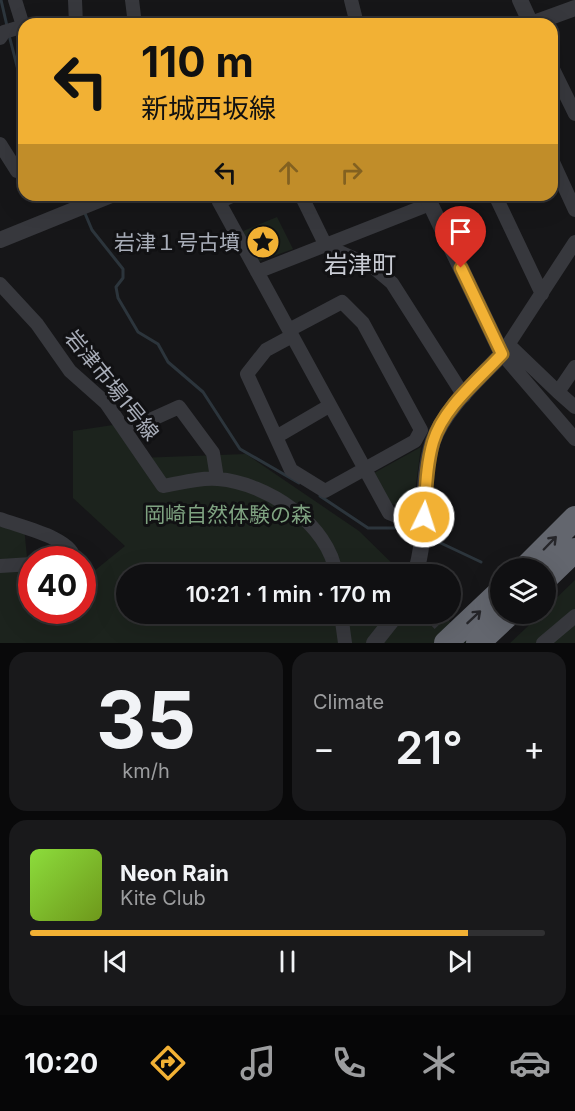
<!DOCTYPE html>
<html lang="en">
<head>
<meta charset="utf-8">
<style>
	:root { --surface:#101012; --page:#19191b; --text:#f1f3f6; --muted:#9c9d9f; --line:#303032; --accent:#f2b134 }
	body { margin:0; font-family:Inter,"Noto Sans JP",sans-serif; background:var(--page); color:var(--text); height:100vh; display:flex; flex-direction:column; font-size:22px; white-space:nowrap }
	* { box-sizing:border-box; margin:0 }
	p { font-size:20px; color:var(--muted) }
	.icon { flex:none; width:33px; height:33px; fill:none; stroke:currentColor; stroke-width:2; stroke-linecap:round; stroke-linejoin:round }
	.map { position:relative; height:643px; overflow:hidden }
	.details { display:flex; flex-direction:column; gap:9px; padding:9px; background:#09090a; flex:1 }
	.details>* { flex:none }
	.banner { position:absolute; left:18px; top:18px; width:540px; height:183px; border-radius:18px; box-shadow:0 6px 24px #0002,0 0 0 2px var(--line); background:#f2b134; color:#111; overflow:hidden }
	.tools { position:absolute; left:490px; top:558px; display:grid; gap:12px }
	.tools a { display:grid; place-items:center; width:66px; height:66px; border-radius:50%; background:var(--surface); box-shadow:0 6px 24px #0002,0 0 0 2px var(--line); font-size:30px }
	.speed { position:absolute; left:18px; top:546px; display:flex; gap:12px; font-size:30px; font-weight:700; text-align:center }
	.speed>* { display:grid; place-content:center; width:78px; height:78px; border-radius:50%; background:var(--surface); box-shadow:0 6px 24px #0002,0 0 0 2px var(--line); line-height:1 }
	.speed .limit { border:9px solid #d22; background:#fff; color:#111 }
	.pin { position:absolute; display:grid; place-items:center; width:51px; height:51px; color:#fff; margin:-62px -26px; border-radius:50% 50% 50% 0; rotate:-45deg; box-shadow:0 0 6px #0007 }
	.pin .icon { rotate:45deg }
	.me { position:absolute; width:66px; margin:-33px; rotate:4deg; stroke-linejoin:round; filter:drop-shadow(0 0 4px #0008) }
	.turn { display:flex; align-items:center; gap:21px; height:126px; padding:0 24px; font-size:27px }
	.turn .icon { width:78px; height:78px; stroke-width:2.5 }
	.turn b { display:block; font-size:42px; line-height:51px }
	.lanes { display:flex; align-items:center; height:57px; padding:0 24px; background:#0003; justify-content:center; gap:30px; direction:ltr }
	.lanes .off { opacity:.35 }
	.big { font-size:45px; font-weight:600; line-height:1.1 }
	.details .widget { flex:1; display:flex; flex-direction:column; justify-content:center; gap:9px; min-width:0; padding:0 21px; border-radius:18px; background:var(--page) }
	.details .dial { align-items:center; gap:0 }
	.dial b { font-size:78px; line-height:1 }
	.song { display:flex; align-items:center; gap:18px }
	.cover { width:72px; height:72px; border-radius:9px; background:linear-gradient(135deg,hsl(90 70% 55%),hsl(80 70% 35%)) }
	.played { height:6px; border-radius:3px; background:linear-gradient(90deg,var(--accent) 85%,var(--line) 85%) }
	.keys { display:flex; justify-content:space-around; direction:ltr }
	.heat { display:flex; justify-content:space-between; align-items:center; font-size:33px; direction:ltr }
	.details .tiles { flex:1; display:grid; gap:9px; grid-template-columns:1fr 1fr }
	.widget:last-child { grid-column:span 2 }
	.trip { position:absolute; left:116px; top:564px; width:345px; height:60px; border-radius:30px; background:var(--surface); box-shadow:0 6px 24px #0002,0 0 0 2px var(--line); font-weight:600; line-height:60px; text-align:center }
	.menu { display:flex; height:96px; justify-content:space-around; align-items:center; background:#060607; color:var(--muted) }
	.menu .icon { width:42px; height:42px }
	.menu .on { color:var(--accent) }
	.menu b { font-size:27px; color:var(--text) }
	.map>svg:first-child { display:block }
</style>
</head>
<body>
<div class="map">
<svg width="575" height="643" viewBox="0 0 575 643">
	<rect width="100%" height="100%" fill="#161618"/>
	<!-- green -->
	<path fill="#1c231d" d="M 277,217 L 293,249 L 257,262 L 241,232 Z
		M 113,425 L 138,458 L 246,454 L 359,531 L 403,574 L 126,574 L 126,614 L 442,614 L 472,643 L 0,643 L 0,518 L 24,527 L 29,577 L 31,578 L 32,610 L 82,610 L 83,580 L 125,546 L 73,498 L 73,431 Z
		M 421,447 L 413,507 L 391,504 L 374,473 Z
		M 575,580 L 575,643 L 510,643 L 541,614 L 546,614 L 546,608 Z"/>
	<g fill="none" stroke-linecap="round" stroke-linejoin="round">
		<!-- stream -->
		<path stroke="#2c353c" stroke-width="3" d="M 1,0 L 7,26
			M 9,35 L 19,74 L 19,104 L 24,112
			M 77,195 L 80,202
			M 84,211 L 92,230 L 123,269 L 123,278 L 116,287 L 118,298 L 138,332 L 158,344 L 168,362 L 203,392 L 240,449 L 299,483
			M 320,496 L 368,528 L 409,528 L 417,532
			M 428,537 L 481,562"/>
		<!-- minor-tunnel -->
		<path stroke="#333438" stroke-width="14" stroke-dasharray="14 7" stroke-linecap="butt" d="M 430,614 L 457,642"/>
		<!-- minor -->
		<path stroke="#37383d" stroke-width="14" d="M 15,0 L 24,29
			M 75,0 L 76,24
			M 132,0 L 135,24
			M 351,0 L 357,24
			M 0,38 L 4,32 L 24,26
			M 552,67 L 575,114
			M 0,144 L 17,171 L 24,171
			M 552,160 L 575,210
			M 234,195 L 219,202 L 389,513 L 399,517 L 424,517
			M 301,195 L 326,246 L 373,267 L 392,283 L 464,396
			M 495,195 L 542,294
			M 575,242 L 502,354 L 575,439
			M 257,272 L 430,204
			M 0,284 L 37,324 L 70,371 L 106,403 L 163,486 C 180,483 201,477 218,479 C 267,483 329,524 336,574
			M 289,330 L 342,302 L 363,323 L 421,430 L 415,441 L 325,491 L 291,470 L 276,437 L 329,406
			M 509,345 L 558,392 L 575,367
			M 558,392 L 575,407
			M 126,431 L 179,407 L 213,453 L 217,478
			M 276,437 L 247,374 L 266,350 L 292,336
			M 0,519 C 17,526 75,538 74,560
			M 0,566 L 32,564
			M 341,614 L 345,643
			M 543,643 L 575,616"/>
		<!-- tertiary -->
		<path stroke="#37383d" stroke-width="16" d="M 520,0 L 531,24
			M 531,24 L 575,8
			M 0,240 L 111,195
			M 415,574 C 429,532 419,484 433,441 C 445,408 478,380 502,354 L 426,195
			M 374,643 L 397,614"/>
		<!-- motorway -->
		<path stroke="#63666e" stroke-width="24" d="M 525,568 L 575,518
			M 546,578 L 575,550
			M 446,643 L 501,591
			M 478,643 L 509,614"/>
	</g>
	<!-- one-way arrows -->
	<defs><path id="oneway-shaft" d="M-6 0H5M1.5-3L5.5 0L1.5 3" fill="none" stroke-width="1.6" stroke-linecap="round" stroke-linejoin="round" transform="scale(1.5)"/></defs>
	<g stroke="#26262a">
		<use href="#oneway-shaft" transform="translate(550 543) rotate(-46)"/>
		<use href="#oneway-shaft" transform="translate(474 617) rotate(-43)"/>
	</g>
	<g fill="none" stroke-linecap="round" stroke-linejoin="round">
		<!-- route casing -->
		<g stroke="#9d7322" stroke-width="15">
			<path id="route" d="M 424,517 C 426,492 426,466 433,442 C 443,408 478,380 502,354 L 461,268"/>
		</g>
		<!-- route -->
		<use href="#route" stroke="#f2b134" stroke-width="10"/>
	</g>
	<!-- icons -->
	<defs>
		<g id="sight-disc" transform="scale(1.725)"><circle r="9.5" fill="#f2b134" stroke="#111113"/><path d="M0-6L1.8-2.2L6-1.7L2.9 1.2L3.7 5.4L0 3.3L-3.7 5.4L-2.9 1.2L-6-1.7L-1.8-2.2Z" fill="#111"/></g>
	</defs>
	<g fill-rule="evenodd">
		<use href="#sight-disc" x="263" y="242"/>
	</g>
	<g text-anchor="middle" dominant-baseline="central" stroke-width="6" stroke-linejoin="round" paint-order="stroke">
		<!-- poi labels -->
		<g font-size="21" fill="#a8adb8" stroke="#111113" text-anchor="end">
			<text x="240" y="242">岩津１号古墳</text>
		</g>
		<!-- street labels -->
		<g font-size="21" fill="#a8adb8" stroke="#111113">
			<text transform="translate(112 385) rotate(51)">岩津市場1号線</text>
		</g>
		<!-- park labels -->
		<g font-size="21" fill="#7fa381" stroke="#111113">
			<text x="228" y="514">岡崎自然体験の森</text>
		</g>
		<!-- quarter labels -->
		<g font-size="24" fill="#c9ccd4" stroke="#111113">
			<text x="360" y="264">岩津町</text>
		</g>
	</g>
</svg>
<div class="tools">
<a><svg class="icon" aria-label="layers" viewBox="0 0 24 24"><path d="M12 4l9 5-9 5-9-5zM3 14l9 5 9-5"/></svg></a>
</div>
<div class="speed"><div class="limit">40</div></div>
<div class="pin" style="left:461px;top:268px;background:#d93025"><svg class="icon" aria-label="arrive" viewBox="0 0 24 24"><path d="M6 21V4h12l-3 4 3 4H6"/></svg></div>
<svg class="me" style="left:424px;top:517px" viewBox="-20 -20 40 40"><circle r="17" fill="#f2b134" stroke="#fff" stroke-width="3"/><path d="M0-11L8 9 0 5-8 9z" fill="#fff"/></svg>
<div class="trip">10:21 · 1 min · 170 m</div>
<div class="banner">
<div class="turn"><svg class="icon" aria-label="left" viewBox="0 0 24 24"><path d="M17 20v-9H6M10 6l-5 5 5 5"/></svg><div><b>110 m</b>新城西坂線</div></div>
<div class="lanes"><svg class="icon" aria-label="left" viewBox="0 0 24 24"><path d="M17 20v-9H6M10 6l-5 5 5 5"/></svg><svg class="icon off" aria-label="ahead" viewBox="0 0 24 24"><path d="M12 20V5M6 11l6-6 6 6"/></svg><svg class="icon off" aria-label="right" viewBox="0 0 24 24"><path d="M7 20v-9h11M14 6l5 5-5 5"/></svg></div>
</div>
</div>
<section class="details">
<div class="tiles">
<div class="widget dial"><b>35</b><p>km/h</p></div>
<div class="widget"><p>Climate</p>
<div class="heat"><a>−</a><b class="big">21°</b><a>+</a></div>
</div>
<div class="widget">
<div class="song"><i class="cover"></i><div><b>Neon Rain</b><p>Kite Club</p></div></div>
<div class="played"></div>
<div class="keys"><svg class="icon" aria-label="previous" viewBox="0 0 24 24"><path d="M18 5L8 12l10 7zM5 5v14"/></svg><svg class="icon" aria-label="pause" viewBox="0 0 24 24"><path d="M8 5v14M16 5v14"/></svg><svg class="icon" aria-label="next" viewBox="0 0 24 24"><path d="M6 5l10 7-10 7zM19 5v14"/></svg></div>
</div>
</div>
</section>
<nav class="menu">
<b>10:20</b>
<svg class="icon on" aria-label="directions" viewBox="0 0 24 24"><path d="M12 3l9 9-9 9-9-9zM9 14v-3h6M13 9l2 2-2 2"/></svg>
<svg class="icon" aria-label="music" viewBox="0 0 24 24"><path d="M9 18V5l10-2v13"/><circle cx="6" cy="18" r="3"/><circle cx="16" cy="16" r="3"/></svg>
<svg class="icon" aria-label="phone" viewBox="0 0 24 24"><path d="M5 4h4l2 5-3 2q2 4 5 5l2-3 5 2v4C11 20 4 13 5 4z"/></svg>
<svg class="icon" aria-label="climate" viewBox="0 0 24 24"><path d="M12 3v18M4 7l16 10M4 17L20 7"/></svg>
<svg class="icon" aria-label="car" viewBox="0 0 24 24"><path d="M5 17H2v-5l4-1 3-4h7l3 4 3 1v5h-3M9 17h6M6 11h13"/><circle cx="7" cy="17" r="2"/><circle cx="17" cy="17" r="2"/></svg>
</nav>
</body>
</html>
